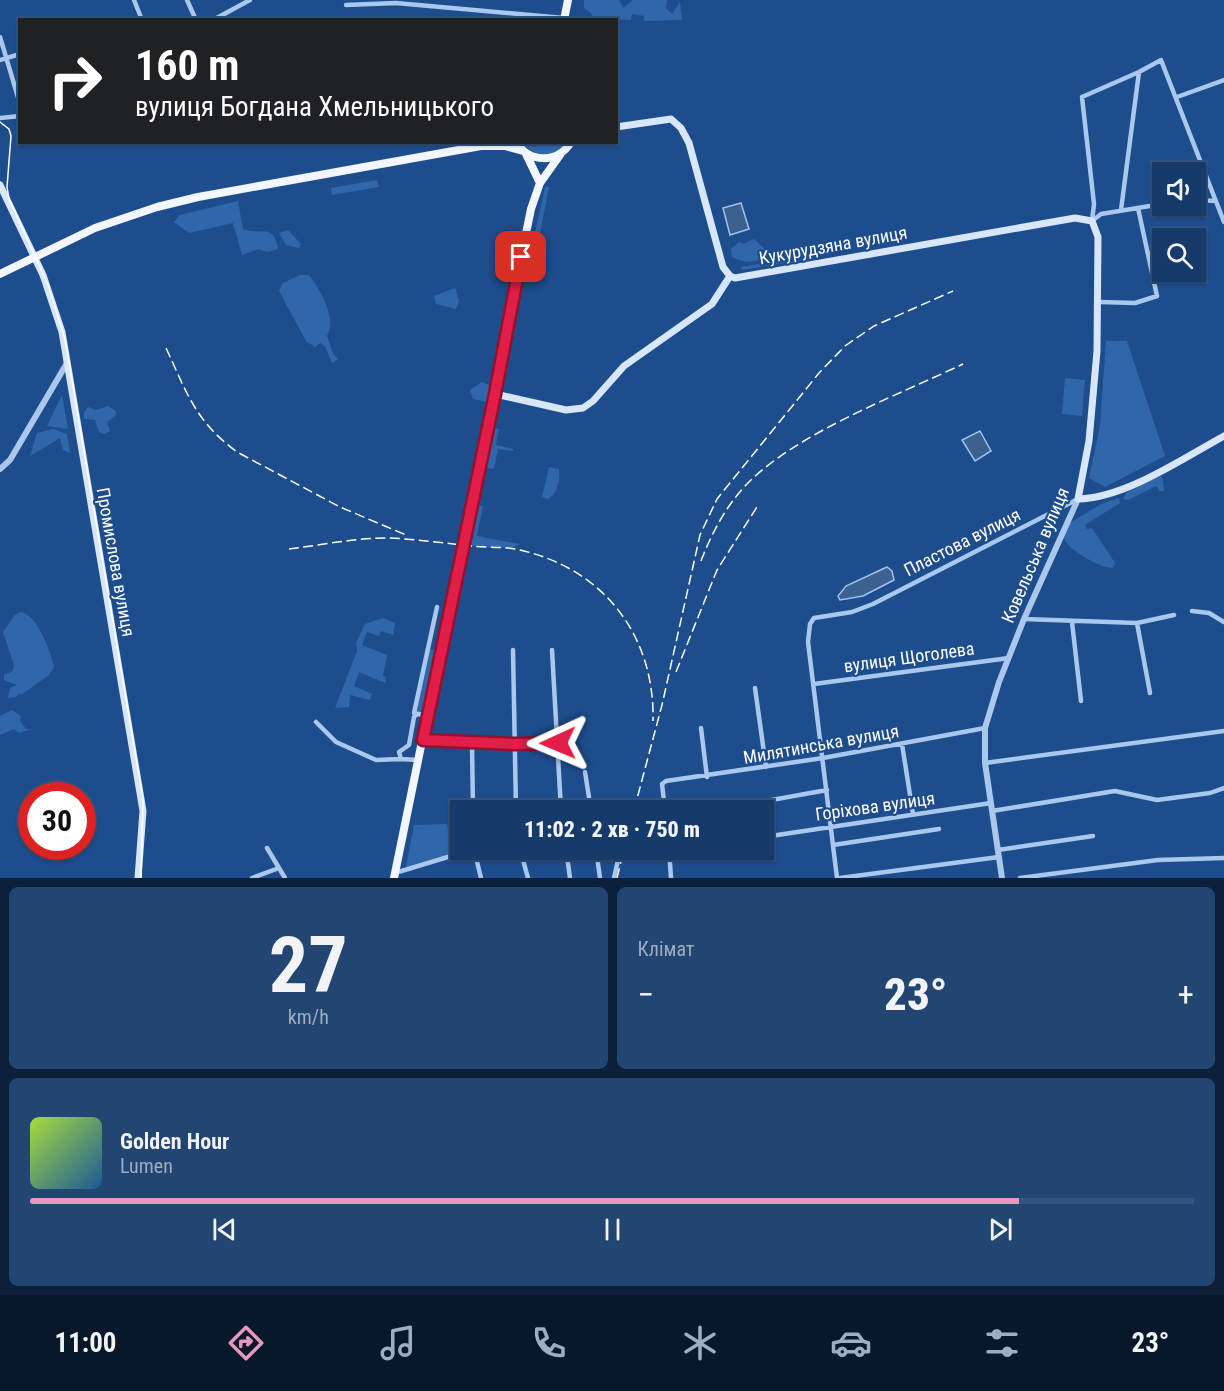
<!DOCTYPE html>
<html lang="uk">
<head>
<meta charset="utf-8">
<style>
	:root { --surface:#163a6a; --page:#234572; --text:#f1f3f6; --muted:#9eadc1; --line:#35547e; --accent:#e797bd }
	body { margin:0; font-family:"Roboto Condensed",sans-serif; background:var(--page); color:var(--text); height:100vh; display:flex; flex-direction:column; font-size:22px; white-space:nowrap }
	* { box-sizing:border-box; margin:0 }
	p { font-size:20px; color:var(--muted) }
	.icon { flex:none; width:33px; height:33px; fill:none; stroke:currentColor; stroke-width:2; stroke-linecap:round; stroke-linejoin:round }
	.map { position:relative; height:878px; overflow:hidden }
	.drawer { display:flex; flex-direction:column; gap:9px; padding:9px; background:#0c203a; flex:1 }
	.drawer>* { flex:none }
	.top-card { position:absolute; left:18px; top:18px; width:600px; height:126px; border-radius:0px; box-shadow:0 2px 4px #0004,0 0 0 2px var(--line); background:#202124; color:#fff; overflow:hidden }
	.fabs { position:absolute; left:1152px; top:162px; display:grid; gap:12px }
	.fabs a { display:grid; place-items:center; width:54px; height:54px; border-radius:0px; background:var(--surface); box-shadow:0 2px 4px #0004,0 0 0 2px var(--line); font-size:30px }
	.speed { position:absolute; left:18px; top:782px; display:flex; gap:12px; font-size:30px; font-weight:700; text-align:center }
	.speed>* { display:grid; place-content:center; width:78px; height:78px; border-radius:50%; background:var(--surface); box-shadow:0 2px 4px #0004,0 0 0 2px var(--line); line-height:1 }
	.speed .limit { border:9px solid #d22; background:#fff; color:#111 }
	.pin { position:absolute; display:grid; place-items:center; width:51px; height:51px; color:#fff; margin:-26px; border-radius:12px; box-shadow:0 3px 9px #0006 }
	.me { position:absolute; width:66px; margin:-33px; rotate:269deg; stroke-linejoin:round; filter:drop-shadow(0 0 4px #0008) }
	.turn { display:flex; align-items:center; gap:21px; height:126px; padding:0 18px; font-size:27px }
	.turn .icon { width:78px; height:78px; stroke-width:2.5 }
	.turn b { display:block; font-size:42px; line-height:51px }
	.big { font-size:45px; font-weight:800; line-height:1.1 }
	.drawer .tile { flex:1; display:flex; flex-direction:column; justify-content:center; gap:9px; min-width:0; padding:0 21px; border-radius:9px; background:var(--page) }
	.drawer .dial { align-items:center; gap:0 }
	.dial b { font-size:78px; line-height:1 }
	.song { display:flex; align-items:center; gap:18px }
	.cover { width:72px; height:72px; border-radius:9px; background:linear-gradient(135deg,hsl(80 70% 55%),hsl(210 70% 35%)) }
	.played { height:6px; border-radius:3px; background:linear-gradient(90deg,var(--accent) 85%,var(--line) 85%) }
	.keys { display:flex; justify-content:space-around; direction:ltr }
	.heat { display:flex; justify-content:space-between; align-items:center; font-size:33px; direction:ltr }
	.drawer .tiles { flex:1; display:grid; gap:9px; grid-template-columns:1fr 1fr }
	.tile:last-child { grid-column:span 2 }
	.trip { position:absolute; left:450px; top:800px; width:324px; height:60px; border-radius:0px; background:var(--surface); box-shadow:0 2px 4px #0004,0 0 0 2px var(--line); font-weight:800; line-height:60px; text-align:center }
	.tab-bar { display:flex; height:96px; justify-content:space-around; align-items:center; background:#09172a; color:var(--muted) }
	.tab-bar .icon { width:42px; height:42px }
	.tab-bar .selected { color:var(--accent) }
	.tab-bar b { font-size:27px; color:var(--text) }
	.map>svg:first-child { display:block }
</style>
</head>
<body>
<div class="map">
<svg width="1224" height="878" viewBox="0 0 1224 878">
	<rect width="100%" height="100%" fill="#1d4d8d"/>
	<!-- green -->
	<path fill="#3067ab" d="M 584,0 L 619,0 L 623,8 L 633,0 L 667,0 L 666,8 L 672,14 L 680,2 L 682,20 L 644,21 L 644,16 L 632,14 L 631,20 L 592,18 L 591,13 L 584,8 Z
		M 521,143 L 566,143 C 554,159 534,157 521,143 Z
		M 377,180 L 379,187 L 332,195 L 331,188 Z
		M 545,187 L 549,187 L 535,260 L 532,262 L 529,261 Z
		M 238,201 L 243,229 C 260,236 274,222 278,249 L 267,252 L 259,249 L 242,255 L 233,223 L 189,233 L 174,222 L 180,215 Z
		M 288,230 L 301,244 L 299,248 L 286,245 L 279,233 Z
		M 754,239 L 767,251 L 768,256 C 757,263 744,264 732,257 L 731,249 L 739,242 L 743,244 Z
		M 808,255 L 809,259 L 742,270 L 741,267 Z
		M 300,275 L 309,275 C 321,290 337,319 327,336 L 333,354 L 338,359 L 332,363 L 325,346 L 320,343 L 315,347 L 306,341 L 279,291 L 283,283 Z
		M 455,288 L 459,301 L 456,309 L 436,304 L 434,296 Z
		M 1106,341 L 1127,341 L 1165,456 L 1105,487 L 1089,478 L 1100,426 Z
		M 1065,378 L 1085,380 L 1082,416 L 1062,414 Z
		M 482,382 L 491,386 L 487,402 L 473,399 L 470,390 Z
		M 62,395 L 68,429 L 47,426 Z
		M 108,406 L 116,411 L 116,415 L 107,422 L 110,431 L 104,434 L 99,432 L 95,420 L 84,419 L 84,412 L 88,407 L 96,410 Z
		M 495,428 L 499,429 L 496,445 L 513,449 L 513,451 L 498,449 L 494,469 L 485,468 Z
		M 53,429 L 67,434 L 70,453 L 63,450 L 60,438 L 30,456 L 37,433 Z
		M 549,467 L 559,469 C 560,479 558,494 548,499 L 542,497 Z
		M 1160,476 L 1163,479 L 1164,491 L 1160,491 L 1156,486 L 1128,500 L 1123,499 L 1126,493 Z
		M 1119,498 L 1120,503 L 1085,525 L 1087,529 L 1092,528 L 1115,563 L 1113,568 C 1102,569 1066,549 1064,538 L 1068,524 L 1101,504 Z
		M 478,505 L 483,506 L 477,536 L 520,544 L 512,548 L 471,546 Z
		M 21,612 C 37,615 51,651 54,667 L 49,675 L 21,695 L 19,693 L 16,697 L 8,698 L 10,688 L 17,685 L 4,680 L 4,675 L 13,671 L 14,665 L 3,632 L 15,615 Z
		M 383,618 L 395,623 L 393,635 L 381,631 L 379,636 L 367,632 L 362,645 L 387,655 L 383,676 L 386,677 L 385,683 L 359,672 L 354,686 L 372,694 L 370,700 L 350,695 L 349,707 L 335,708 L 357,651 L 356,643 L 365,624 Z
		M 429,649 L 435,650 L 422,715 L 414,713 Z
		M 12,710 L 21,716 L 20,721 L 26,729 L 32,729 L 19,733 L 14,729 L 0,735 L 0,716 Z
		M 447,824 L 455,852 L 406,867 L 414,825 Z"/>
	<!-- water -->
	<path fill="#3d618f" stroke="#9ec3ef" stroke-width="1.5" d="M 741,203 L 749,229 L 730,235 L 723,208 Z
		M 980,431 L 991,451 L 975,461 L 962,440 Z
		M 887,567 L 892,571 L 894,580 L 863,596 L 840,600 L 838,596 L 846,586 Z"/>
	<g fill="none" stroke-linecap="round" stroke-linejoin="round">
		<!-- minor -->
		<path stroke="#aac8ed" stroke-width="4.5" d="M 134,0 L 142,20
			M 187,0 L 196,20
			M 346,5 L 396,3 L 564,18
			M 213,20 L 250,0
			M 0,37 L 20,104
			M 0,60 L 20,54
			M 1177,97 L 1224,80
			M 0,118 L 20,116
			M 1196,200 L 1216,201
			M 1121,210 L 1139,72
			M 1092,221 L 1094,204 L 1082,97 L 1139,72 L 1161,60 L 1224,222
			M 1092,221 L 1101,214 L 1162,204
			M 1100,302 L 1135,303 L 1157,296 L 1138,208
			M 1192,611 L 1209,613 L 1224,622
			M 1024,619 L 1137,623 L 1150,693
			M 1072,622 L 1081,701
			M 1137,623 L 1174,615
			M 513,650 L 516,810
			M 552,650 L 561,810
			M 814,684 L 1009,658
			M 755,688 L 766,767
			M 417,714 L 414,717 L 409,745 L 399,752 L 401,759 L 418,760
			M 427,716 L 414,713 L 437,607
			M 316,722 L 336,742 L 376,760 L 401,759
			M 701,728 L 707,777
			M 423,740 L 514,744 L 558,743
			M 472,743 L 473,810
			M 902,744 L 913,814
			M 985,763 L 1224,731
			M 585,772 L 591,810
			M 665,810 L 662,784 L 666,781 L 823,758 L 985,728
			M 717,810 L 827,790
			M 992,811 L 1115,791 L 1157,800 L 1210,793 L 1224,788
			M 764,837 L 991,803
			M 833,845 L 939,829
			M 267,848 L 285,878
			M 474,849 L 481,878
			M 520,849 L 528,878
			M 566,849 L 570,878
			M 596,849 L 600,878
			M 669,849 L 671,878
			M 998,850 L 1093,836
			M 395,873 L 474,849
			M 252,878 L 279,868
			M 614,878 L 620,851
			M 837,878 L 808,642 L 810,624 L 814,618 L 852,612 L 873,604 L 1078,499
			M 840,878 L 999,857
			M 1020,878 L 1158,860 L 1224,858"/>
		<!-- tertiary -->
		<path stroke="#aac8ed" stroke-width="6" d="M 0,469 L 10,460 L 67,363
			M 1002,878 L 985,763 L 985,728 L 999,682 L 1024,619 L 1078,499"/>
		<!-- secondary -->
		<path stroke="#d7e6f9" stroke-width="7" d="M 616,127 L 671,119 L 681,128 L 689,143 L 723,267 L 730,276 L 735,278 L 1075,218 L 1092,221 L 1098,237 L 1097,351 L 1089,441 L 1078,499 C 1125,498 1182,459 1224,436
			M 0,185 L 43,275 L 62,332 L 140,793 L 143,811 L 138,878
			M 495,394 L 566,410 L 583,408 L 593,401 L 624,366 L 712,304 L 730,276"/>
		<!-- primary -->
		<path stroke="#f1f6ff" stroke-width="8" d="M 564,20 L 568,0
			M 516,142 C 529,163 558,164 571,142
			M 526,154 L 540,183
			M 0,274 L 95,228 L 157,207 L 198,197 L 481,146 L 505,146 L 523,151
			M 394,878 L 531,209 L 540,183 L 560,155"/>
		<!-- tram -->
		<path stroke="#fff" stroke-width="1.5" d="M 0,122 L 9,129 L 11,136 L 7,187 L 9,199 L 48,285 L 65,339 L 143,799 L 141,878"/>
		<!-- rail -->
		<path stroke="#fff" stroke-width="1.5" stroke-dasharray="10 4.5" stroke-linecap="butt" d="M 166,348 C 187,393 195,421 237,452 L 340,507 L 406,535
			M 289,549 C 321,545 355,538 388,538 C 416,539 443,543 470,546 C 486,548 504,546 520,550 C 604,569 655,636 653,721
			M 701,561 C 712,532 728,502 751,480 C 802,431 898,395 963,364
			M 676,672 L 717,570 L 757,507
			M 634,810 L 662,705 L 700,535 L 717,499 L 819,373 L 845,346 L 874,326 L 953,291
			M 617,878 L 624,849"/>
	</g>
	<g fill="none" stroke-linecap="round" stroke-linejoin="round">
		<!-- route casing -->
		<g stroke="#92132f" stroke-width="15">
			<path id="route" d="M 521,257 L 495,394 L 423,740 L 514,744 L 558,743"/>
		</g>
		<!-- route -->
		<use href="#route" stroke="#e11d48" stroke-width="10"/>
	</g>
	<g text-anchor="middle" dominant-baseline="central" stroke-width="4.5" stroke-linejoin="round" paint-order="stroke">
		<!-- street labels -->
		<g font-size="18" fill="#fff" stroke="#1d4d8d">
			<text transform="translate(833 245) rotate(-10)">Кукурудзяна вулиця</text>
			<text transform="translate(962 542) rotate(-27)">Пластова вулиця</text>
			<text transform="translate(1035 555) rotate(-67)">Ковельська вулиця</text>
			<text transform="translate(116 562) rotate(80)">Промислова вулиця</text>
			<text transform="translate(909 657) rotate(-8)">вулиця Щоголева</text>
			<text transform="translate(821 744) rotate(-10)">Милятинська вулиця</text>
			<text transform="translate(875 806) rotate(-8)">Горіхова вулиця</text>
		</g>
	</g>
</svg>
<div class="fabs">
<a><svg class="icon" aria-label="sound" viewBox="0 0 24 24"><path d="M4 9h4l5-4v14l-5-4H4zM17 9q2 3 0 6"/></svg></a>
<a><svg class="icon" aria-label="search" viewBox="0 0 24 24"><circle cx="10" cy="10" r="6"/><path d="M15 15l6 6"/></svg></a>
</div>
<div class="speed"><div class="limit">30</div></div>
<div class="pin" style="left:521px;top:257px;background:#d93025"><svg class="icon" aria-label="arrive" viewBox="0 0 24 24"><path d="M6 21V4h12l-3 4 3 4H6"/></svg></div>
<svg class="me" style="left:558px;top:743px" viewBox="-20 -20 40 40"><path d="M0-17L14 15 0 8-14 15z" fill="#e11d48" stroke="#fff" stroke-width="4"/></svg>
<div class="trip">11:02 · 2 хв · 750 m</div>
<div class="top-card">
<div class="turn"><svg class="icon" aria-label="right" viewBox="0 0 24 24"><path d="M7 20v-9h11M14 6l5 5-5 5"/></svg><div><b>160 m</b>вулиця Богдана Хмельницького</div></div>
</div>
</div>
<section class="drawer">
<div class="tiles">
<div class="tile dial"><b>27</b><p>km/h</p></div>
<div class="tile"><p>Клімат</p>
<div class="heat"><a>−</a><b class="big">23°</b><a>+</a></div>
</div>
<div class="tile">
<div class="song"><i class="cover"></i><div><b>Golden Hour</b><p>Lumen</p></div></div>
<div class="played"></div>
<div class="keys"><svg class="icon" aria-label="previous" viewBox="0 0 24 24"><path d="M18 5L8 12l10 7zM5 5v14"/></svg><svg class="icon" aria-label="pause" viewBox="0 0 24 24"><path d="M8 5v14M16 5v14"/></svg><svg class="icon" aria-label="next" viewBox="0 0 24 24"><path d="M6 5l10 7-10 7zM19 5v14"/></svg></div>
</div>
</div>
</section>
<nav class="tab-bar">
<b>11:00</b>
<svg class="icon selected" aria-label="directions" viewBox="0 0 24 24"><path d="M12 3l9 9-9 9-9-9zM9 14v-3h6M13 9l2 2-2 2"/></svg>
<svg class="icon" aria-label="music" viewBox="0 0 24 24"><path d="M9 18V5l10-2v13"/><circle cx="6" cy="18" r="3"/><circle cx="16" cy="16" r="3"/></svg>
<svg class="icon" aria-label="phone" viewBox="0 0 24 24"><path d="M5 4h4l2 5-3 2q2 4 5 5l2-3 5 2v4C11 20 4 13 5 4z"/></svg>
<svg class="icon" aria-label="climate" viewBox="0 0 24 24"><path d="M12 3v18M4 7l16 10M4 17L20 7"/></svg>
<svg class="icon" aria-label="car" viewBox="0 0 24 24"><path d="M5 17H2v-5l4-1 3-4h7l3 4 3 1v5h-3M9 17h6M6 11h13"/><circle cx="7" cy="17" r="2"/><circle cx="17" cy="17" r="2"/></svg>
<svg class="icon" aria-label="filters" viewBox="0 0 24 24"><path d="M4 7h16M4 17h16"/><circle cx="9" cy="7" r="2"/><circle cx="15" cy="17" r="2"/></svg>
<b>23°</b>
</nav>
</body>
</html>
